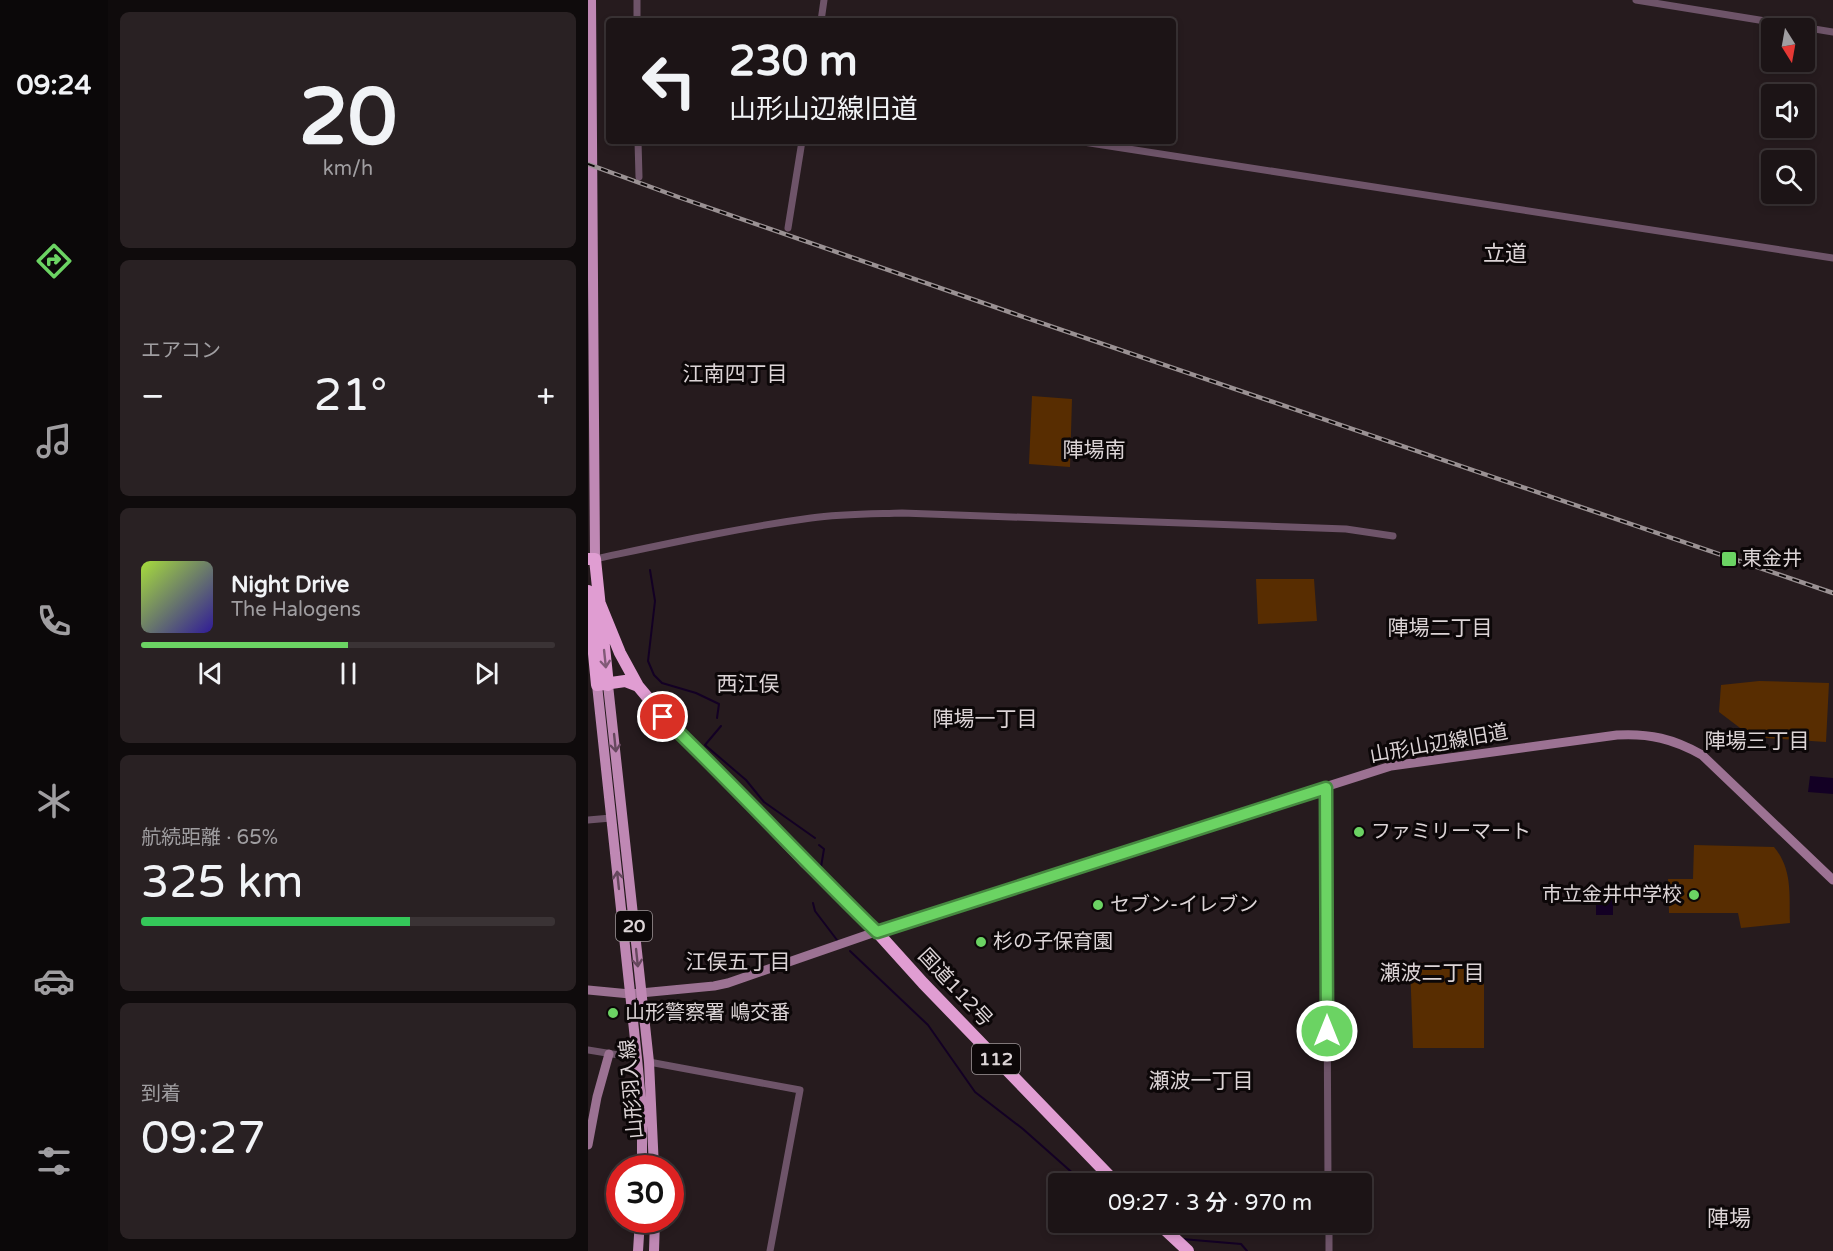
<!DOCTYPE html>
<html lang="ja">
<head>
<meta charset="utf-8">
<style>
	:root { --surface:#1c1416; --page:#292123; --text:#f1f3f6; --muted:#a09ea1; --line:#3a3335; --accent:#6bd363 }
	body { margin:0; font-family:"Varela Round","Noto Sans JP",sans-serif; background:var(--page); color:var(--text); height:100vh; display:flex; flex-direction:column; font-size:22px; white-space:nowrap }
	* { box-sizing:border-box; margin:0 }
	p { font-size:20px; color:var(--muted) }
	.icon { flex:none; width:33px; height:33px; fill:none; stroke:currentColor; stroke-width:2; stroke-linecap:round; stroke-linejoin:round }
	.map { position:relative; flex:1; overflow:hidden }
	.details { display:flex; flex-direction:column; gap:12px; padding:12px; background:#0f0b0c; width:480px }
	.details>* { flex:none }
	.guide { position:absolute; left:18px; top:18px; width:570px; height:126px; border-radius:6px; box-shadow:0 3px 9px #0003,0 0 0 2px var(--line); background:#1c1416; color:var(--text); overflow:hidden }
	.needle { width:39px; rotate:169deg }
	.tools { position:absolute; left:1173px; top:18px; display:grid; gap:12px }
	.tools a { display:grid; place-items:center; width:54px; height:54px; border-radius:6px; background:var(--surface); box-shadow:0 3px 9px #0003,0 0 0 2px var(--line); font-size:30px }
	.speed { position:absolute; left:18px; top:1155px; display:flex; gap:12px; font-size:30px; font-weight:700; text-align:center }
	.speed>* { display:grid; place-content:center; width:78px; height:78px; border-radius:50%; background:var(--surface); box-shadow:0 3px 9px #0003,0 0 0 2px var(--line); line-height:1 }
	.speed .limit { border:9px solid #d22; background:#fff; color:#111 }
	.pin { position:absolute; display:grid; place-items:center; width:51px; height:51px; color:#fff; margin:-26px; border:3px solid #fff; border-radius:50%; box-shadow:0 2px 6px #0007 }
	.me { position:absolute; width:66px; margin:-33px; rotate:0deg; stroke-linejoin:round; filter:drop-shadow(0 0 4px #0008) }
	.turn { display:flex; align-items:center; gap:21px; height:126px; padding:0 24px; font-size:27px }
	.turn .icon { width:78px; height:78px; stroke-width:2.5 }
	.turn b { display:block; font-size:42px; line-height:51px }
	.big { font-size:45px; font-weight:600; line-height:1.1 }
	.details .tile { flex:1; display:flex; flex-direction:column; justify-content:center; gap:9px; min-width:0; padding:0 21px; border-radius:9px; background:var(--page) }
	.details .dial { align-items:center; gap:0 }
	.dial b { font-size:78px; line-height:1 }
	.song { display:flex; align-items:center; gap:18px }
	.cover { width:72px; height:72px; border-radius:9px; background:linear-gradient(135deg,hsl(80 70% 55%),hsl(250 70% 35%)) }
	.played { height:6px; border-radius:3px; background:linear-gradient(90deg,var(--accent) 50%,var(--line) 50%) }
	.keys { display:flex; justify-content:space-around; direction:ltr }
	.heat { display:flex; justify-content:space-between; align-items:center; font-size:33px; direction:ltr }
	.charge { height:9px; border-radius:4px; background:linear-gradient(90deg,#34c759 65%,var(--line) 0) }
	.trip { position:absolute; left:460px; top:1173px; width:324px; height:60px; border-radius:6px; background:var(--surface); box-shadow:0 3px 9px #0003,0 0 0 2px var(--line); font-weight:600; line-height:60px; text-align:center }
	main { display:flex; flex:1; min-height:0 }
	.menu { display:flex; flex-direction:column; width:108px; justify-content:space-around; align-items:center; background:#0b0809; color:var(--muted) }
	.menu .icon { width:42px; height:42px }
	.menu .on { color:var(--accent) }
	.menu b { font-size:27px; color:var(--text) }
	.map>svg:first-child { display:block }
</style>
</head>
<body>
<main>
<nav class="menu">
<b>09:24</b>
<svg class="icon on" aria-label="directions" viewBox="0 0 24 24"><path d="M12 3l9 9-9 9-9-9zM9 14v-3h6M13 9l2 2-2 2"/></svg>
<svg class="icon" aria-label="music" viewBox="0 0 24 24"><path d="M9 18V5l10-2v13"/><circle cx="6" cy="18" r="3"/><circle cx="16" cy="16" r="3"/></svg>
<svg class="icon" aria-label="phone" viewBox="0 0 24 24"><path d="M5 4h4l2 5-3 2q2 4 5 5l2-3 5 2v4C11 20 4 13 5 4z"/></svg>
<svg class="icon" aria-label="climate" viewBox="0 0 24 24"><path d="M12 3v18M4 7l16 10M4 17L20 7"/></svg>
<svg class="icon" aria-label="car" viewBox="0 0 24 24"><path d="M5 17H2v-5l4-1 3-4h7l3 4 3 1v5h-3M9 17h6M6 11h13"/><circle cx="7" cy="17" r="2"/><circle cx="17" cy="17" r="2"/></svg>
<svg class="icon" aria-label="filters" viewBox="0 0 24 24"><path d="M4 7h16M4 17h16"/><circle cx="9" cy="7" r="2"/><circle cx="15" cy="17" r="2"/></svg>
</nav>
<section class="details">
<div class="tile dial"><b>20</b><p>km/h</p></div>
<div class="tile"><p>エアコン</p>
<div class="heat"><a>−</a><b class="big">21°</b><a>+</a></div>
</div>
<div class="tile">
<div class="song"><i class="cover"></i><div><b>Night Drive</b><p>The Halogens</p></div></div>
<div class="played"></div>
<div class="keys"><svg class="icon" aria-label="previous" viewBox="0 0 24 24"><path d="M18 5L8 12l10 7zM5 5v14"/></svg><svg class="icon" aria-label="pause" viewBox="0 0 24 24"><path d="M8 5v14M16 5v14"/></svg><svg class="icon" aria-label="next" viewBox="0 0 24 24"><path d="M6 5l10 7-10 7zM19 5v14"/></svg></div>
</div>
<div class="tile"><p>航続距離 · 65%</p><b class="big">325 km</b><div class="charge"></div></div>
<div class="tile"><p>到着</p><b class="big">09:27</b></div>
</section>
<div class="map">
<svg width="1245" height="1251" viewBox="0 0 1245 1251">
	<rect width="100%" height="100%" fill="#261b1e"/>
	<!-- green -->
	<path fill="#582d01" d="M 444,396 L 484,399 L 482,467 L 441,464 Z
		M 668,579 L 726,579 L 729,621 L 670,624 Z
		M 1171,681 L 1241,683 L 1238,742 L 1164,737 L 1131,712 L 1133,685 Z
		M 1106,845 L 1186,847 C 1205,870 1201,895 1202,923 L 1153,928 L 1150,913 L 1081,913 L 1080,879 L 1105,879 Z
		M 896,962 L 896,1048 L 825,1048 L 822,963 Z"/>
	<!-- water -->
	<path fill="#130024" d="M 1222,776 L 1245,778 L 1245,794 L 1220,792 Z
		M 1008,887 L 1025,887 L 1025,915 L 1008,915 Z"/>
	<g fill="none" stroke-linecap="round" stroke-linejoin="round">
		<!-- stream -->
		<path stroke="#130024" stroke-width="2" d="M 62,570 L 67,601 L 60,661 L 66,675 L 74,683 L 108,693 L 131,704 L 129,718
			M 133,726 L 117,745 L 158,780 L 176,802 L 227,838
			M 231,845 L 236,849 L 233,867
			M 225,903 L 227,911 L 249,940
			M 262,951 L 340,1025 L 387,1092 L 435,1129 L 497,1184
			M 554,1222 L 563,1229 L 570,1231
			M 594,1239 L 653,1244 L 659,1251"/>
		<!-- street -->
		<path stroke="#6e5469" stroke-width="7" d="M 1048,0 L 1245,32
			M 49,21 L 49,0
			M 233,21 L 236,0
			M 50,141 L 51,177
			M 489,141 L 1245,258
			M 200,228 L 214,141
			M 7,559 C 78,544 150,528 223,518 C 252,514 284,514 314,513 L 758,529 L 805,536
			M 738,787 L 740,1184
			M 0,820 L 23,818
			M 0,1050 L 49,1058
			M 61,1062 L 212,1090 L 182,1251
			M 741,1222 L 741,1251"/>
		<!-- secondary -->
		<path stroke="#9c7293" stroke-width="9" d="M 0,990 L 42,994 L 126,986 L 140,983 L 348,911 L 803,766 L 1029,735 C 1061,733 1086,739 1114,755 L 1245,880
			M 0,1145 L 9,1097 L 21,1054"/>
		<!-- primary -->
		<path stroke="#bf88b4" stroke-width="10" d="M 3,0 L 7,559
			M 9,685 L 49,1058 L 54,1112 L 54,1168
			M 20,685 L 61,1062 L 66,1168
			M 50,1251 L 52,1220
			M 66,1251 L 67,1220"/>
		<!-- highway -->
		<path stroke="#e09dd2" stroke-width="12" d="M 0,559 L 7,559 L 20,685
			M 0,591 L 9,685 L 37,681 L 50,686
			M 12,604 L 32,653 L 50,686 L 76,717 L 133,774 L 218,863 L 289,932 L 335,983 L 529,1184
			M 569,1222 L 600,1251"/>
		<!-- rail casing -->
		<g stroke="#9a9193" stroke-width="4.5">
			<path id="rail" d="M 0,164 L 93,198 L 427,314 L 1245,593"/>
		</g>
		<!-- rail -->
		<use href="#rail" stroke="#0c0708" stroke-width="2" stroke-dasharray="7" stroke-linecap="butt"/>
	</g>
	<!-- one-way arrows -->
	<defs><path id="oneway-shaft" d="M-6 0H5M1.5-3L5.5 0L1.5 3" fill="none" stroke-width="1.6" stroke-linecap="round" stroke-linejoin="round" transform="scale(1.5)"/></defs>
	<use stroke="#815a77" href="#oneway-shaft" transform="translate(17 659) rotate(84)"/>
	<g stroke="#66485e">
		<use href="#oneway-shaft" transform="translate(27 743) rotate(84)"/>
		<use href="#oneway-shaft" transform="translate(30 880) rotate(-96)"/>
		<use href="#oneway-shaft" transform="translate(49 958) rotate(84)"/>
	</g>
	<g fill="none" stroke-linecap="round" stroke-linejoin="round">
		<!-- route casing -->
		<g stroke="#468940" stroke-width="15">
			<path id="route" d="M 75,717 C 148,787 216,861 289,932 L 738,788 L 739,1031"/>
		</g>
		<!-- route -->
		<use href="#route" stroke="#6bd363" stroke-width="10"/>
	</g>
	<!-- markers -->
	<g fill="#6bd363" stroke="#0c0708" stroke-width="2">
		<rect x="1133" y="551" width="16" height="16" rx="3"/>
		<circle cx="771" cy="832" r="6"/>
		<circle cx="1106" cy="895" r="6"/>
		<circle cx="510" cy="905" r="6"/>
		<circle cx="393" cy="942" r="6"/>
		<circle cx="25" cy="1013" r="6"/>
	</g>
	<g text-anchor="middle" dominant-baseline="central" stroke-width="6" stroke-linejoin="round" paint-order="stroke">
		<!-- shield labels -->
		<g fill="#0c0708" stroke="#9e9698" stroke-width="1.5">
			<rect x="28" y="911" width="36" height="30" rx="4.5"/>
			<rect x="384" y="1044" width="48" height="30" rx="4.5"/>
		</g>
		<g font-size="18" font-weight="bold" fill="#dcd4d6">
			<text x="46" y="926">20</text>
			<text x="408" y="1059">112</text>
		</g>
		<!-- poi labels -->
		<g font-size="20" fill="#dcd4d6" stroke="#0c0708" text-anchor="start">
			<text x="1154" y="559">東金井</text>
			<text x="783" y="832">ファミリーマート</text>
			<text x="1094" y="895" text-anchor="end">市立金井中学校</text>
			<text x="522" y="905">セブン-イレブン</text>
			<text x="405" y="942">杉の子保育園</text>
			<text x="37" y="1013">山形警察署 嶋交番</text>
		</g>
		<!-- street labels -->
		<g font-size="20" fill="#dcd4d6" stroke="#0c0708">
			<text transform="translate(851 744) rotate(-10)">山形山辺線旧道</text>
			<text transform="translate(367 988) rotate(47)">国道112号</text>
			<text transform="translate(44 1089) rotate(-95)">山形羽入線</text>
		</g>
		<!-- neighbourhood labels -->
		<g font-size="21" fill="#dcd4d6" stroke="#0c0708">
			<text x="147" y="374">江南四丁目</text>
			<text x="506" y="450">陣場南</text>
			<text x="852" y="628">陣場二丁目</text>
			<text x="160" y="684">西江俣</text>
			<text x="397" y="719">陣場一丁目</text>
			<text x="1169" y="741">陣場三丁目</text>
			<text x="150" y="962">江俣五丁目</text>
			<text x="844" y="973">瀬波二丁目</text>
			<text x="613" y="1081">瀬波一丁目</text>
		</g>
		<!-- quarter labels -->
		<g font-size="22" fill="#dcd4d6" stroke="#0c0708">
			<text x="917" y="254">立道</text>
			<text x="1141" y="1219">陣場</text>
		</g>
	</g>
</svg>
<div class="tools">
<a><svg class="needle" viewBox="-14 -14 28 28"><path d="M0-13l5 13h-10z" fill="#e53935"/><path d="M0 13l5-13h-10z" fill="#a09ea1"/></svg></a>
<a><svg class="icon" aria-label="sound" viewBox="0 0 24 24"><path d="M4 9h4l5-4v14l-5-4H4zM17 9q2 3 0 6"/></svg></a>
<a><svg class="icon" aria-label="search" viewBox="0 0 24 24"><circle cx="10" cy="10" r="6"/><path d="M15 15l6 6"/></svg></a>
</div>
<div class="speed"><div class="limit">30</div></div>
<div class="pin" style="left:75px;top:717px;background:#d93025"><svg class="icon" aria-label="arrive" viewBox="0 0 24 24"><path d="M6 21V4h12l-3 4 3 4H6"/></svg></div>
<svg class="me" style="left:739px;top:1031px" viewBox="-20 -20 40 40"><circle r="17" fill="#6bd363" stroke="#fff" stroke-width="3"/><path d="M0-11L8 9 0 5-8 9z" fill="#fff"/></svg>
<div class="trip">09:27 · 3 分 · 970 m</div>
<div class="guide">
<div class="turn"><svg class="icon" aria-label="left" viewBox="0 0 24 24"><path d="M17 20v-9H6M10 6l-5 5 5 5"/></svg><div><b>230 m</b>山形山辺線旧道</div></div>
</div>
</div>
</main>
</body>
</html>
